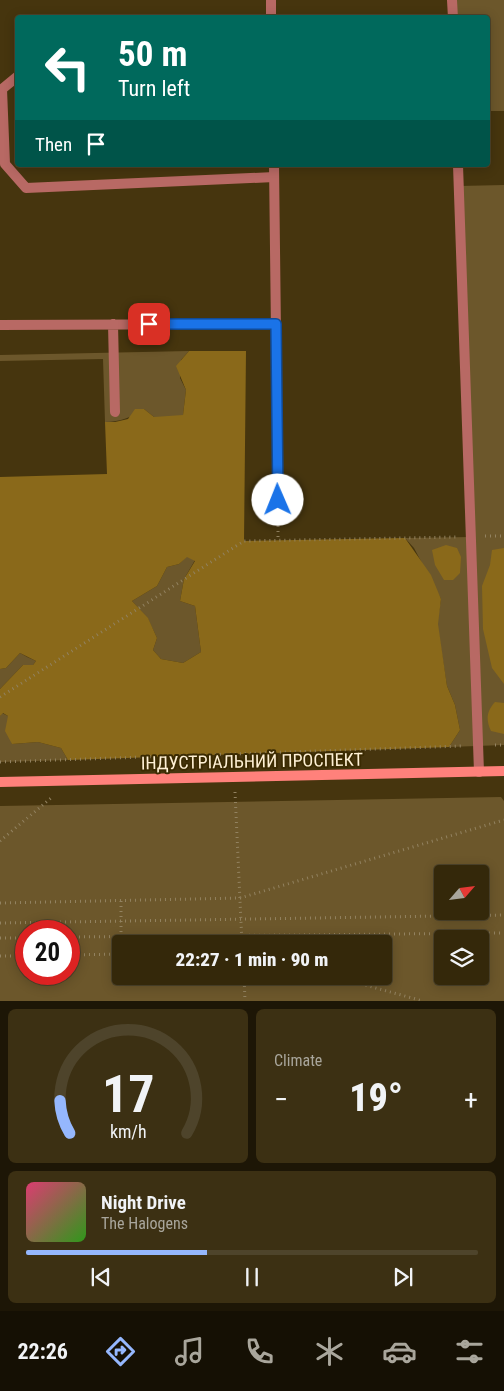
<!DOCTYPE html>
<html lang="en">
<head>
<meta charset="utf-8">
<style>
	:root { --surface:#34280a; --page:#3c3013; --text:#f1f3f6; --muted:#a9a69c; --line:#4e442b; --accent:#95b7fd }
	body { margin:0; font-family:"Roboto Condensed",sans-serif; background:var(--page); color:var(--text); height:100vh; display:flex; flex-direction:column; font-size:19px; white-space:nowrap }
	* { box-sizing:border-box; margin:0 }
	p { font-size:16px; color:var(--muted) }
	.icon { flex:none; width:28px; height:28px; fill:none; stroke:currentColor; stroke-width:2; stroke-linecap:round; stroke-linejoin:round }
	.map { position:relative; height:1001px; overflow:hidden }
	.side { display:flex; flex-direction:column; gap:8px; padding:8px; background:#1d1606; flex:1 }
	.side>* { flex:none }
	.banner { position:absolute; left:15px; top:15px; width:475px; height:152px; border-radius:5px; box-shadow:0 2px 12px #0003,0 0 0 1px var(--line); background:#00695c; color:#fff; overflow:hidden }
	.needle { width:32px; rotate:62deg }
	.tools { position:absolute; left:434px; top:865px; display:grid; gap:10px }
	.tools a { display:grid; place-items:center; width:55px; height:55px; border-radius:5px; background:var(--surface); box-shadow:0 2px 12px #0003,0 0 0 1px var(--line); font-size:25px }
	.speed { position:absolute; left:15px; top:920px; display:flex; gap:10px; font-size:25px; font-weight:700; text-align:center }
	.speed>* { display:grid; place-content:center; width:65px; height:65px; border-radius:50%; background:var(--surface); box-shadow:0 2px 12px #0003,0 0 0 1px var(--line); line-height:1 }
	.speed .limit { border:8px solid #d22; background:#fff; color:#111 }
	.pin { position:absolute; display:grid; place-items:center; width:42px; height:42px; color:#fff; margin:-21px; border-radius:10px; box-shadow:0 2px 8px #0006 }
	.me { position:absolute; width:55px; margin:-28px; rotate:359deg; stroke-linejoin:round; filter:drop-shadow(0 0 4px #0008) }
	.turn { display:flex; align-items:center; gap:18px; height:105px; padding:0 20px; font-size:22px }
	.turn .icon { width:65px; height:65px; stroke-width:2.5 }
	.turn b { display:block; font-size:35px; line-height:42px }
	.then { display:flex; align-items:center; height:48px; padding:0 20px; background:#0003; gap:10px; font-size:19px }
	.big { font-size:38px; font-weight:800; line-height:1.1 }
	.side .tile { flex:1; display:flex; flex-direction:column; justify-content:center; gap:8px; min-width:0; padding:0 18px; border-radius:8px; background:var(--page) }
	.side .dial { align-items:center; gap:0 }
	.dial svg { height:130px; overflow:visible; fill:none; stroke:var(--line); stroke-width:7; stroke-linecap:round; text-anchor:middle }
	.dial text { fill:var(--text); stroke:none }
	.song { display:flex; align-items:center; gap:15px }
	.cover { width:60px; height:60px; border-radius:8px; background:linear-gradient(135deg,hsl(340 70% 55%),hsl(110 70% 35%)) }
	.played { height:5px; border-radius:2px; background:linear-gradient(90deg,var(--accent) 40%,var(--line) 40%) }
	.keys { display:flex; justify-content:space-around; direction:ltr }
	.heat { display:flex; justify-content:space-between; align-items:center; font-size:28px; direction:ltr }
	.side .tiles { flex:1; display:grid; gap:8px; grid-template-columns:1fr 1fr }
	.tile:last-child { grid-column:span 2 }
	.trip { position:absolute; left:112px; top:935px; width:280px; height:50px; border-radius:5px; background:var(--surface); box-shadow:0 2px 12px #0003,0 0 0 1px var(--line); font-weight:800; line-height:50px; text-align:center }
	.menu { display:flex; height:80px; justify-content:space-around; align-items:center; background:#151004; color:var(--muted) }
	.menu .icon { width:35px; height:35px }
	.menu .selected { color:var(--accent) }
	.menu b { font-size:22px; color:var(--text) }
	.map>svg:first-child { display:block }
</style>
</head>
<body>
<div class="map">
<svg width="504" height="1001" viewBox="0 0 504 1001">
	<rect width="100%" height="100%" fill="#46350e"/>
	<!-- green -->
	<path fill="#6c572b" fill-rule="evenodd" d="M 452,0 L 504,0 L 504,111 L 488,111 L 488,18 L 453,17 Z
		M 504,185 L 504,745 L 449,747 L 460,730 L 455,705 L 447,686 L 437,624 L 441,599 L 414,548 L 405,538 L 471,537 L 459,186 Z
		M 189,351 L 181,360 L 180,378 L 186,390 L 183,415 L 195,560 L 184,579 L 180,601 L 195,606 L 201,652 L 183,663 L 161,659 L 153,650 L 157,638 L 148,619 L 132,601 L 157,586 L 167,567 L 179,564 L 187,556 L 195,560 L 154,417 L 144,409 C 131,417 121,422 105,422 L 103,359 L 0,361 L 0,355 Z
		M 20,653 L 27,657 L 36,661 L 33,665 L 23,665 L 0,689 L 0,669 L 6,668 Z
		M 2,713 L 8,716 L 12,744 L 38,742 L 61,748 L 68,760 L 0,762 L 0,716 Z
		M 501,797 L 504,801 L 504,1001 L 0,1001 L 0,806 ZM 442,874 L 480,874 L 480,911 L 442,911 ZM 26,931 L 69,931 L 69,974 L 26,974 ZM 442,939 L 480,939 L 480,976 L 442,976 ZM 121,944 L 384,944 L 384,976 L 121,976 Z"/>
	<!-- forest -->
	<path fill="#8a691a" fill-rule="evenodd" d="M 189,351 L 246,351 L 244,541 L 405,538 L 431,575 L 441,599 L 438,624 L 447,686 L 455,705 L 460,730 L 449,747 L 68,760 L 61,748 L 38,742 L 12,744 L 5,731 L 8,716 L 3,713 L 0,716 L 0,689 L 23,665 L 33,665 L 36,661 L 20,653 L 6,668 L 0,669 L 0,477 L 107,474 L 105,422 L 115,422 L 128,419 L 135,409 L 144,409 L 154,417 L 183,415 L 186,390 L 176,366 ZM 187,557 L 195,561 L 184,579 L 180,601 L 195,606 L 201,652 L 183,663 L 161,659 L 153,650 L 157,638 L 148,618 L 132,601 L 157,586 L 167,567 L 179,564 Z
		M 446,545 L 457,548 L 461,557 L 460,573 L 453,580 L 444,580 L 435,565 L 432,550 Z
		M 504,548 L 504,684 L 492,668 L 483,629 L 482,586 L 490,565 L 492,550 Z
		M 495,702 L 504,703 L 504,734 L 491,731 C 486,720 486,712 495,702 Z"/>
	<g fill="none" stroke-linecap="round" stroke-linejoin="round">
		<!-- path -->
		<path stroke="#928260" stroke-width="3" stroke-dasharray="1 4" stroke-linecap="butt" d="M 278,516 L 278,540
			M 485,536 L 504,536
			M 0,697 L 244,541 L 456,537
			M 495,745 L 504,745
			M 0,762 L 463,746
			M 235,792 L 242,944
			M 0,841 L 51,798
			M 121,901 L 121,944
			M 0,903 L 240,898 L 504,820
			M 0,923 L 504,915
			M 69,937 L 504,933
			M 0,938 L 26,938
			M 69,955 L 121,954
			M 0,956 L 26,956
			M 244,976 L 245,1001
			M 332,976 L 423,1001"/>
		<!-- lane -->
		<path stroke="#b86964" stroke-width="10" d="M 271,0 L 271,18
			M 452,0 L 453,18
			M 18,76 L 2,89 L 5,164 L 26,188 L 274,177
			M 274,165 L 278,500
			M 458,165 L 479,772
			M 113,324 L 115,412
			M 0,325 L 276,324"/>
		<!-- secondary -->
		<path stroke="#ff817b" stroke-width="10" d="M 0,782 L 504,771"/>
	</g>
	<g fill="none" stroke-linecap="round" stroke-linejoin="round">
		<!-- route casing -->
		<g stroke="#114b97" stroke-width="12">
			<path id="route" d="M 149,324 L 276,324 L 278,500"/>
		</g>
		<!-- route -->
		<use href="#route" stroke="#1a73e8" stroke-width="9"/>
	</g>
	<g text-anchor="middle" dominant-baseline="central" stroke-width="4" stroke-linejoin="round" paint-order="stroke">
		<!-- street labels -->
		<g font-size="18" fill="#fef0d4" stroke="#3b2b02">
			<text transform="translate(252 761) rotate(-1)">ІНДУСТРІАЛЬНИЙ ПРОСПЕКТ</text>
		</g>
	</g>
</svg>
<div class="tools">
<a><svg class="needle" viewBox="-14 -14 28 28"><path d="M0-13l5 13h-10z" fill="#e53935"/><path d="M0 13l5-13h-10z" fill="#a9a69c"/></svg></a>
<a><svg class="icon" aria-label="layers" viewBox="0 0 24 24"><path d="M12 4l9 5-9 5-9-5zM3 14l9 5 9-5"/></svg></a>
</div>
<div class="speed"><div class="limit">20</div></div>
<div class="pin" style="left:149px;top:324px;background:#d93025"><svg class="icon" aria-label="arrive" viewBox="0 0 24 24"><path d="M6 21V4h12l-3 4 3 4H6"/></svg></div>
<svg class="me" style="left:278px;top:500px" viewBox="-20 -20 40 40"><circle r="19" fill="#fff"/><path d="M0-13L10 11 0 6-10 11z" fill="#1a73e8"/></svg>
<div class="trip">22:27 · 1 min · 90 m</div>
<div class="banner">
<div class="turn"><svg class="icon" aria-label="left" viewBox="0 0 24 24"><path d="M17 20v-9H6M10 6l-5 5 5 5"/></svg><div><b>50 m</b>Turn left</div></div>
<div class="then">Then<svg class="icon" aria-label="arrive" viewBox="0 0 24 24"><path d="M6 21V4h12l-3 4 3 4H6"/></svg></div>
</div>
</div>
<section class="side">
<div class="tiles">
<div class="tile dial"><svg viewBox="0 0 100 80">
<path d="M14 69A42 42 0 1 1 86 69"/>
<path d="M14 69A42 42 0 0 1 8 49" stroke="#95b7fd"/>
<text x="50" y="56" font-size="32" font-weight="700">17</text>
<text x="50" y="72" font-size="11">km/h</text>
</svg></div>
<div class="tile"><p>Climate</p>
<div class="heat"><a>−</a><b class="big">19°</b><a>+</a></div>
</div>
<div class="tile">
<div class="song"><i class="cover"></i><div><b>Night Drive</b><p>The Halogens</p></div></div>
<div class="played"></div>
<div class="keys"><svg class="icon" aria-label="previous" viewBox="0 0 24 24"><path d="M18 5L8 12l10 7zM5 5v14"/></svg><svg class="icon" aria-label="pause" viewBox="0 0 24 24"><path d="M8 5v14M16 5v14"/></svg><svg class="icon" aria-label="next" viewBox="0 0 24 24"><path d="M6 5l10 7-10 7zM19 5v14"/></svg></div>
</div>
</div>
</section>
<nav class="menu">
<b>22:26</b>
<svg class="icon selected" aria-label="directions" viewBox="0 0 24 24"><path d="M12 3l9 9-9 9-9-9zM9 14v-3h6M13 9l2 2-2 2"/></svg>
<svg class="icon" aria-label="music" viewBox="0 0 24 24"><path d="M9 18V5l10-2v13"/><circle cx="6" cy="18" r="3"/><circle cx="16" cy="16" r="3"/></svg>
<svg class="icon" aria-label="phone" viewBox="0 0 24 24"><path d="M5 4h4l2 5-3 2q2 4 5 5l2-3 5 2v4C11 20 4 13 5 4z"/></svg>
<svg class="icon" aria-label="climate" viewBox="0 0 24 24"><path d="M12 3v18M4 7l16 10M4 17L20 7"/></svg>
<svg class="icon" aria-label="car" viewBox="0 0 24 24"><path d="M5 17H2v-5l4-1 3-4h7l3 4 3 1v5h-3M9 17h6M6 11h13"/><circle cx="7" cy="17" r="2"/><circle cx="17" cy="17" r="2"/></svg>
<svg class="icon" aria-label="filters" viewBox="0 0 24 24"><path d="M4 7h16M4 17h16"/><circle cx="9" cy="7" r="2"/><circle cx="15" cy="17" r="2"/></svg>
</nav>
</body>
</html>
